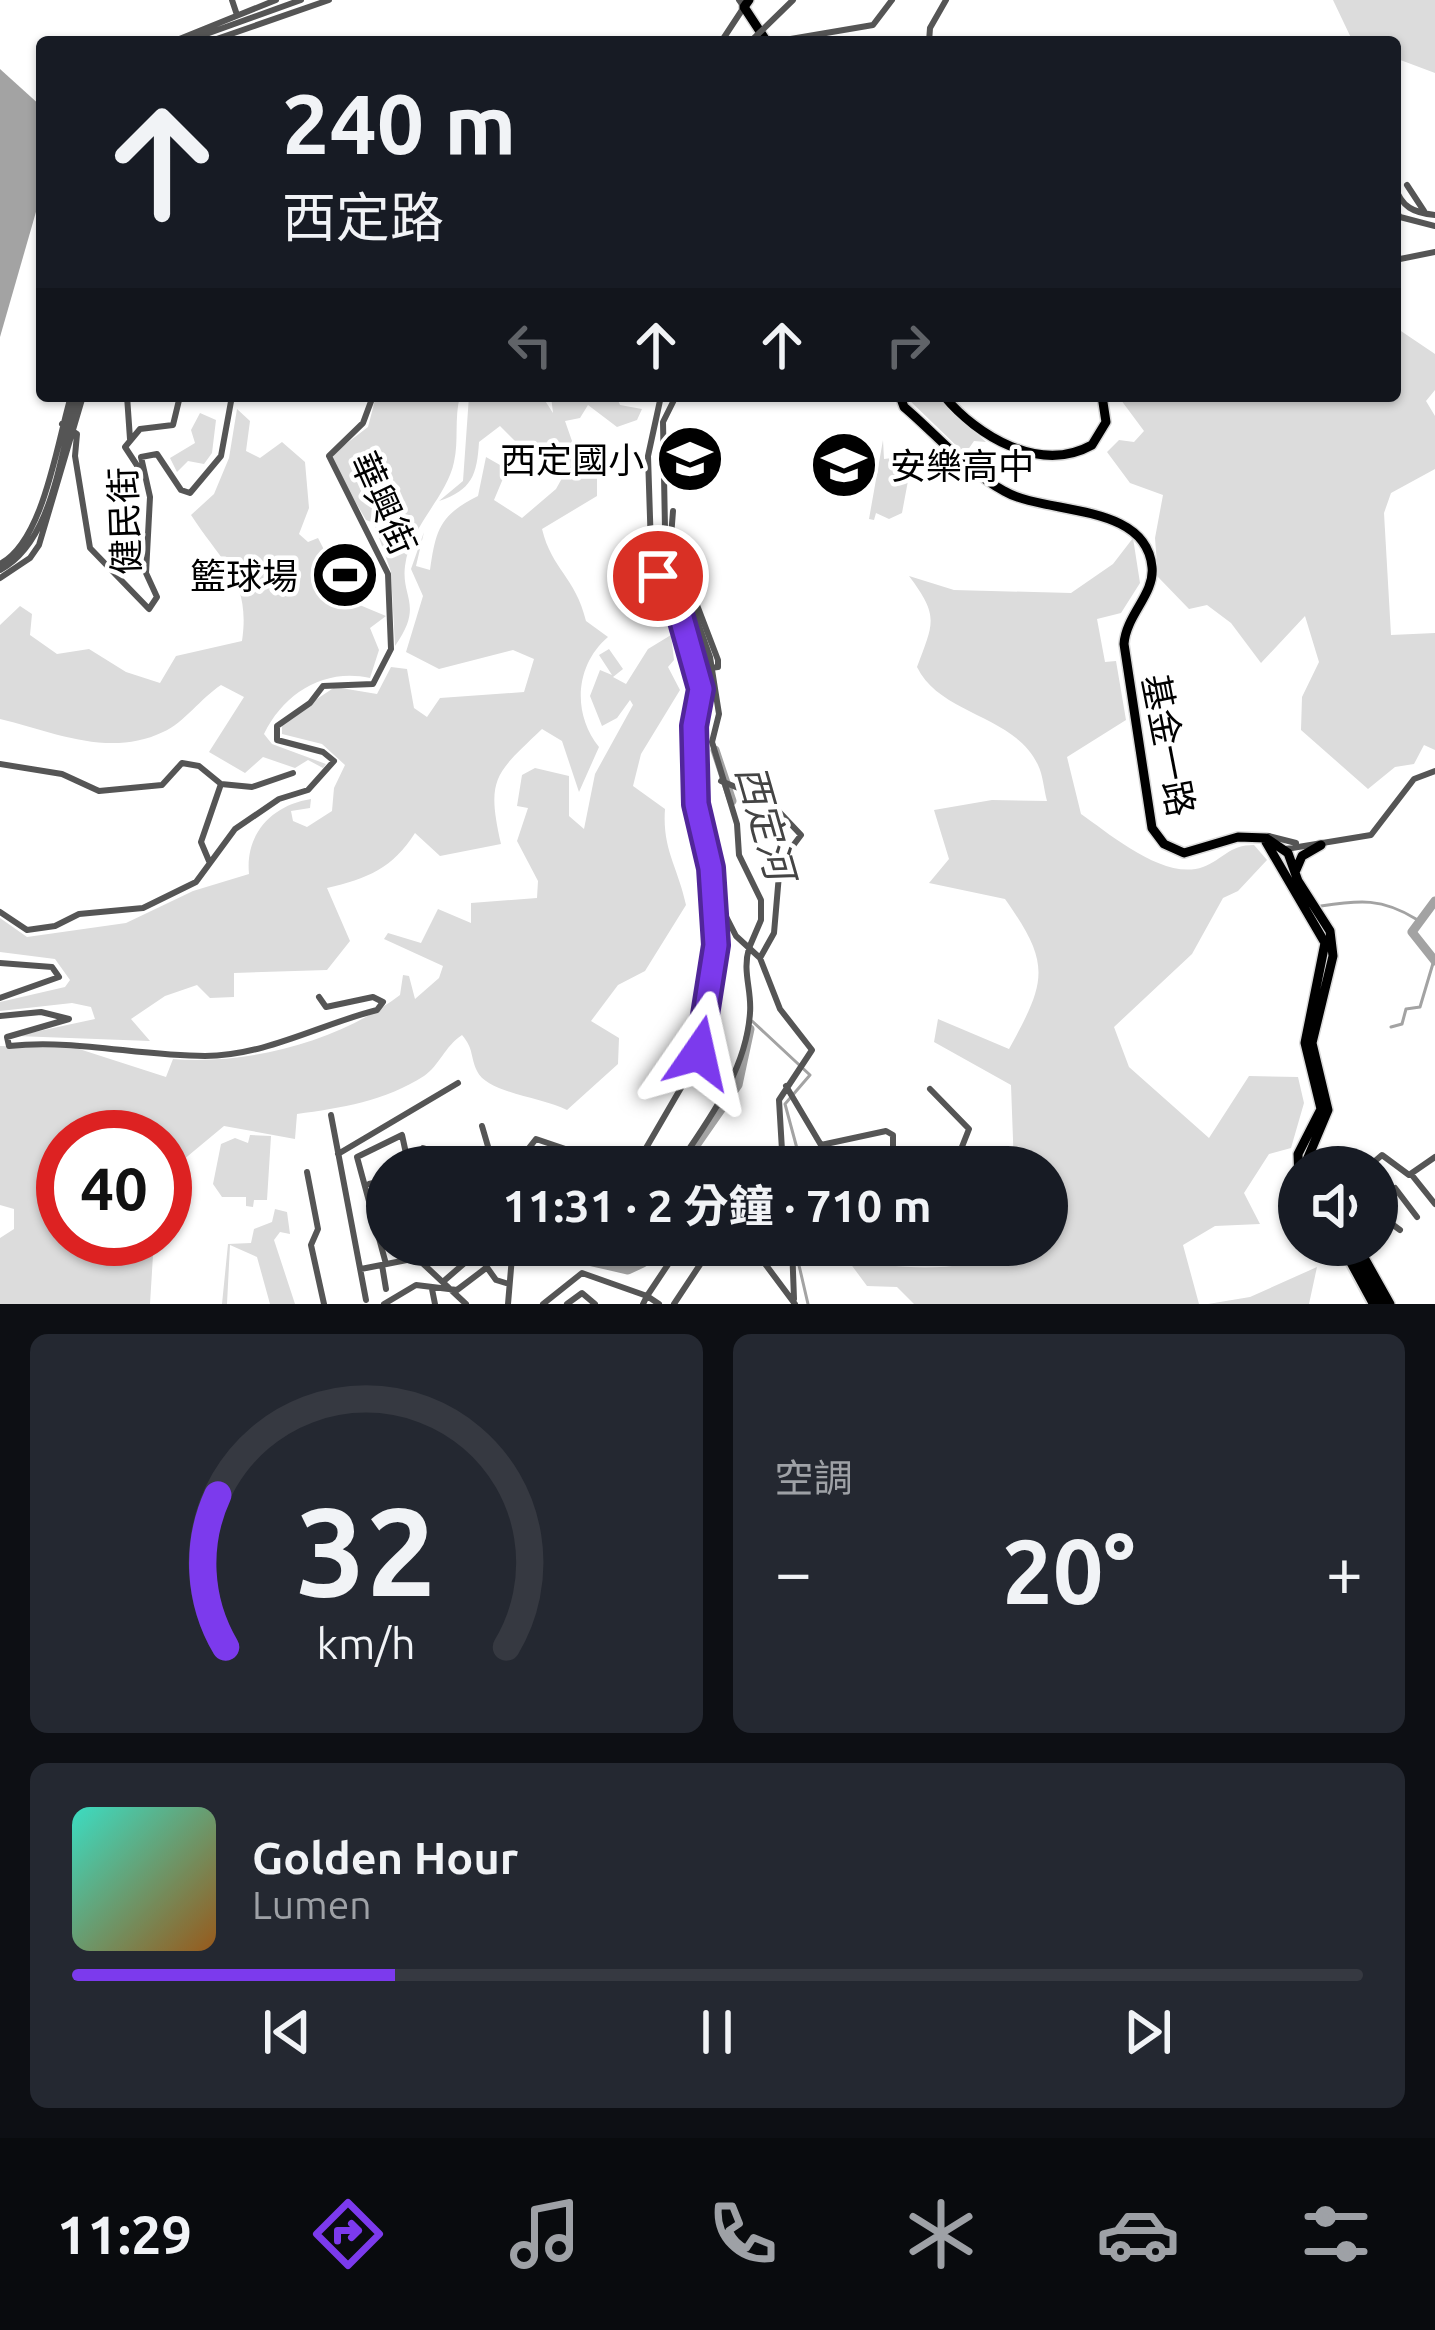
<!DOCTYPE html>
<html lang="zh-TW">
<head>
<meta charset="utf-8">
<style>
	:root { --surface:#171b24; --page:#242831; --text:#f1f3f6; --muted:#9ea1a6; --line:#363941; --accent:#7c3aed }
	body { margin:0; font-family:Ubuntu,"Noto Sans TC",sans-serif; background:var(--page); color:var(--text); height:100vh; display:flex; flex-direction:column; font-size:45px; white-space:nowrap }
	* { box-sizing:border-box; margin:0 }
	p { font-size:39px; color:var(--muted) }
	.icon { flex:none; width:66px; height:66px; fill:none; stroke:currentColor; stroke-width:2; stroke-linecap:round; stroke-linejoin:round }
	.map { position:relative; height:1304px; overflow:hidden }
	.panel { display:flex; flex-direction:column; gap:30px; padding:30px; background:#0d0f14; flex:1 }
	.panel>* { flex:none }
	.banner { position:absolute; left:36px; top:36px; width:1365px; height:366px; border-radius:12px; box-shadow:0 3px 9px #0004; background:#171b24; color:var(--text); overflow:hidden }
	.tools { position:absolute; left:1278px; top:1146px; display:grid; gap:24px }
	.tools a { display:grid; place-items:center; width:120px; height:120px; border-radius:50%; background:var(--surface); box-shadow:0 3px 9px #0004; font-size:60px }
	.speed { position:absolute; left:36px; top:1110px; display:flex; gap:24px; font-size:60px; font-weight:700; text-align:center }
	.speed>* { display:grid; place-content:center; width:156px; height:156px; border-radius:50%; background:var(--surface); box-shadow:0 3px 9px #0004; line-height:1 }
	.speed .limit { border:18px solid #d22; background:#fff; color:#111 }
	.pin { position:absolute; display:grid; place-items:center; width:102px; height:102px; color:#fff; margin:-51px; border:6px solid #fff; border-radius:50%; box-shadow:0 3px 12px #0007 }
	.me { position:absolute; width:132px; margin:-66px; rotate:11deg; stroke-linejoin:round; filter:drop-shadow(0 0 9px #0008) }
	.turn { display:flex; align-items:center; gap:42px; height:252px; padding:0 48px; font-size:54px }
	.turn .icon { width:156px; height:156px; stroke-width:2.5 }
	.turn b { display:block; font-size:84px; line-height:102px }
	.lanes { display:flex; align-items:center; height:114px; padding:0 48px; background:#0003; justify-content:center; gap:60px; direction:ltr }
	.lanes .off { opacity:.35 }
	.big { font-size:90px; font-weight:700; line-height:1.1 }
	.panel .tile { flex:1; display:flex; flex-direction:column; justify-content:center; gap:18px; min-width:0; padding:0 42px; border-radius:18px; background:var(--page) }
	.panel .dial { align-items:center; gap:0 }
	.dial svg { height:312px; overflow:visible; fill:none; stroke:var(--line); stroke-width:7; stroke-linecap:round; text-anchor:middle }
	.dial text { fill:var(--text); stroke:none }
	.song { display:flex; align-items:center; gap:36px }
	.cover { width:144px; height:144px; border-radius:18px; background:linear-gradient(135deg,hsl(170 70% 55%),hsl(30 70% 35%)) }
	.played { height:12px; border-radius:6px; background:linear-gradient(90deg,var(--accent) 25%,var(--line) 25%) }
	.keys { display:flex; justify-content:space-around; direction:ltr }
	.heat { display:flex; justify-content:space-between; align-items:center; font-size:66px; direction:ltr }
	.panel .tiles { flex:1; display:grid; gap:30px; grid-template-columns:1fr 1fr }
	.tile:last-child { grid-column:span 2 }
	.trip { position:absolute; left:366px; top:1146px; width:702px; height:120px; border-radius:60px; background:var(--surface); box-shadow:0 3px 9px #0004; font-weight:700; line-height:120px; text-align:center }
	.tab-bar { display:flex; height:192px; justify-content:space-around; align-items:center; background:#090b0e; color:var(--muted) }
	.tab-bar .icon { width:84px; height:84px }
	.tab-bar .active { color:var(--accent) }
	.tab-bar b { font-size:54px; color:var(--text) }
	.map>svg:first-child { display:block }
</style>
</head>
<body>
<div class="map">
<svg width="1435" height="1304" viewBox="0 0 1435 1304">
	<rect width="100%" height="100%" fill="#fff"/>
	<!-- green -->
	<path fill="#dcdcdc" d="M 1333,0 L 1435,0 L 1435,73 L 1395,58 L 1395,42 L 1353,42 Z
		M 1395,327 L 1435,354 L 1435,390 L 1426,401 L 1435,416 L 1435,469 L 1391,493 L 1384,513 L 1391,635 L 1435,633 L 1435,750 L 1424,745 L 1414,764 L 1395,767 L 1368,789 L 1301,730 L 1302,697 L 1319,662 L 1305,616 L 1261,663 L 1231,623 L 1207,605 L 1189,609 L 1158,577 L 1155,538 L 1163,495 L 1130,483 L 1107,452 L 1119,440 L 1134,442 L 1144,431 L 1118,396 L 1395,396 Z
		M 382,396 L 460,396 C 454,419 459,441 454,462 C 447,497 410,526 405,566 C 401,598 424,605 395,646 L 391,572 L 374,523 L 366,520 L 332,462 L 334,453 L 368,427 L 375,400 Z
		M 469,396 L 542,396 L 553,413 L 551,396 L 616,396 L 620,405 L 642,409 L 637,420 L 617,427 L 588,405 L 580,418 L 565,421 L 579,461 L 597,467 L 597,496 L 542,529 C 552,570 575,576 586,621 L 608,637 C 575,665 572,714 599,747 L 579,792 L 562,741 L 542,729 C 495,774 486,778 501,844 L 440,856 L 415,833 C 393,868 367,879 327,888 L 350,941 L 327,970 L 234,973 L 234,997 L 210,998 L 197,985 L 165,996 L 131,1019 L 150,1041 L 16,1036 L 95,1019 L 91,1007 L 72,1003 L 0,1011 L 0,1002 L 65,987 L 70,980 L 55,959 L 0,952 L 0,918 L 27,937 L 126,923 L 193,891 L 249,874 C 245,834 272,805 311,799 L 310,808 L 291,811 L 293,821 L 307,827 L 332,811 L 334,788 L 345,765 L 322,744 L 282,734 L 282,722 L 335,687 L 377,694 L 391,667 L 407,669 L 414,708 L 427,717 L 440,698 L 524,692 L 534,659 L 513,650 L 439,669 L 406,652 L 423,596 L 411,569 L 424,532 L 416,566 L 430,570 C 436,529 440,515 478,496 L 486,457 L 507,469 L 494,500 L 522,518 L 556,489 L 566,471 L 562,464 L 523,449 L 500,426 L 479,442 C 477,475 472,490 439,501 L 463,481 Z
		M 905,396 L 936,396 L 986,442 L 974,441 L 965,454 Z
		M 237,409 L 250,421 L 246,451 L 260,458 L 282,442 L 305,462 L 309,508 L 299,534 L 308,542 L 318,538 L 334,569 L 347,563 L 355,580 L 343,586 L 350,601 L 386,616 L 370,628 L 379,650 L 370,678 C 324,668 284,693 264,734 L 272,744 L 326,764 L 323,768 L 308,760 L 295,768 L 263,757 L 245,773 L 209,752 L 244,697 L 221,685 C 201,698 184,723 163,732 C 109,758 54,732 0,719 L 0,625 L 20,606 L 32,614 L 30,635 L 57,654 L 89,649 L 126,672 L 160,683 L 176,656 L 242,641 C 251,580 222,563 191,515 L 214,494 L 229,458 Z
		M 200,413 L 216,420 L 212,453 L 204,464 L 188,461 L 177,472 L 170,458 L 195,443 L 191,430 Z
		M 883,440 L 884,459 L 900,457 L 910,470 L 902,513 L 889,519 L 876,513 L 874,520 L 869,519 Z
		M 1133,538 L 1140,583 L 1121,613 L 1097,619 L 1105,662 L 1116,661 L 1126,720 L 1067,757 L 1081,814 C 1110,834 1164,881 1203,867 C 1224,859 1229,845 1254,845 L 1267,860 L 1238,891 L 1223,898 L 1192,954 L 1114,1027 L 1129,1067 L 1209,1138 L 1249,1076 L 1298,1077 L 1304,1103 L 1291,1148 L 1269,1154 L 1244,1193 L 1260,1224 L 1215,1226 L 1183,1245 L 1199,1304 L 914,1304 L 897,1287 L 867,1286 L 847,1259 C 899,1269 957,1274 1006,1252 L 1003,1245 L 1047,1245 L 1047,1167 L 1014,1167 L 1011,1085 L 934,1042 L 938,1019 L 1009,1049 C 1047,980 1051,964 1005,899 L 929,883 L 949,859 L 934,810 L 992,800 L 1047,801 C 1044,790 1043,775 1038,765 C 1015,715 940,715 917,667 C 934,622 939,616 909,576 L 954,590 L 1071,593 L 1113,564 Z
		M 671,635 L 674,660 L 668,667 L 680,690 L 641,754 L 633,786 L 665,809 C 662,849 678,867 686,905 L 645,971 L 618,985 L 591,1021 L 619,1038 L 618,1064 L 567,1110 C 541,1097 487,1093 477,1071 C 470,1056 474,1049 462,1035 C 445,1046 439,1066 424,1076 C 385,1101 341,1108 297,1114 L 295,1139 L 224,1126 L 165,1175 L 165,1137 L 63,1137 L 63,1239 L 154,1239 L 150,1304 L 0,1304 L 0,1238 L 14,1229 L 14,1209 L 0,1205 L 0,1046 L 76,1048 L 166,1077 L 173,1059 C 250,1065 339,1041 400,995 L 403,975 L 409,976 L 415,999 L 439,978 L 443,966 L 384,939 L 388,933 L 421,943 L 438,909 L 471,923 L 471,903 L 537,898 L 538,881 L 517,841 L 528,808 L 517,806 L 522,775 L 535,768 L 569,776 L 569,816 L 584,829 L 595,774 L 633,705 L 630,700 L 617,718 L 602,726 L 590,696 L 600,670 L 612,675 L 599,655 L 609,649 L 623,669 L 613,677 L 626,684 L 648,649 Z
		M 250,1135 L 271,1136 L 267,1200 L 254,1200 L 253,1207 L 246,1206 L 246,1197 L 222,1197 L 213,1184 L 221,1144 L 235,1138 L 248,1143 Z
		M 275,1209 L 287,1212 L 290,1234 L 280,1232 L 274,1240 L 295,1304 L 270,1304 L 257,1257 L 230,1245 L 227,1304 L 222,1304 L 228,1244 L 251,1243 L 254,1229 L 272,1222 Z
		M 1317,1267 L 1309,1304 L 1208,1304 L 1250,1297 Z"/>
	<!-- water -->
	<path fill="#a3a3a3" d="M 0,69 L 42,107 L 42,191 L 0,337 Z"/>
	<g fill="none" stroke-linecap="round" stroke-linejoin="round">
		<!-- stream -->
		<path stroke="#a3a3a3" stroke-width="3" d="M 1321,906 C 1360,900 1382,898 1416,919
			M 752,1021 L 810,1075 L 785,1104 L 802,1167
			M 1391,1027 L 1402,1024 L 1406,1009 L 1420,1007 L 1434,960
			M 801,1245 L 798,1261 L 808,1304"/>
		<!-- river -->
		<path stroke="#a3a3a3" stroke-width="9" d="M 715,750 L 732,801
			M 1435,901 L 1412,932 L 1435,961
			M 681,1167 L 738,1085 L 750,1029
			M 553,1253 L 628,1270 L 643,1263 L 646,1245"/>
		<!-- major casing -->
		<g stroke="#dbdbdb" stroke-width="12">
			<path id="major" d="M 749,0 L 744,7 L 767,42
				M 900,396 L 904,407 C 936,434 967,471 1004,491 C 1045,515 1146,502 1152,567 C 1155,594 1126,615 1124,644 L 1152,828 L 1164,844 L 1184,853 L 1238,837 L 1266,838 L 1288,853 L 1298,881 L 1330,931 L 1333,956 L 1312,1043 L 1328,1110 L 1304,1167
				M 944,396 C 977,436 1040,474 1092,445 L 1106,422 L 1102,396
				M 1266,842 L 1325,943 L 1305,1043 L 1321,1109 L 1298,1154 L 1299,1180
				M 1296,870 L 1302,856 L 1321,845
				M 1348,1245 L 1382,1304
				M 1357,1245 L 1390,1304"/>
		</g>
		<!-- highway casing -->
		<g stroke="#dbdbdb" stroke-width="14">
			<path id="highway" d="M 1342,1245 L 1374,1304"/>
		</g>
		<!-- minor -->
		<path stroke="#555" stroke-width="6" d="M 232,0 L 237,15
			M 172,42 L 276,0
			M 184,42 L 301,0
			M 208,42 L 329,0
			M 721,42 L 744,7 L 739,0
			M 773,42 L 873,25 L 892,0
			M 929,42 L 930,28 L 946,0
			M 1407,185 L 1424,211
			M 1395,186 C 1401,207 1414,213 1435,215
			M 1395,210 L 1400,217 L 1435,226
			M 1395,260 L 1435,252
			M 127,396 L 130,439
			M 62,424 L 77,434 L 75,456 L 90,548 L 149,609 L 157,597 L 146,573 L 150,497 L 141,457 L 157,454 L 181,490 L 190,493 L 221,456 L 232,396
			M 142,473 L 125,447 L 140,429 L 173,425 L 180,396
			M 673,511 L 671,537 L 718,660 L 718,667 L 695,670
			M 0,564 C 44,541 57,442 71,396
			M 0,570 C 54,541 60,451 77,396
			M 0,578 L 30,558 L 39,545 L 83,396
			M 0,764 L 62,774 L 99,791 L 162,785 L 182,763 L 199,766 L 221,784 L 201,842 L 209,861
			M 721,781 L 768,800 L 801,835 L 780,863 L 774,933 L 760,958
			M 221,784 L 252,787 L 293,773
			M 1269,836 L 1296,843
			M 1286,849 L 1371,835 L 1414,779 L 1435,771
			M 713,891 L 736,936 L 760,958 L 780,1009 L 812,1050 L 779,1100 L 783,1167
			M 0,912 L 27,930 L 55,926 L 79,914 L 143,908 L 196,882 L 235,829 L 279,799 L 308,790 L 334,761 L 323,752 L 277,740 L 277,726 L 310,703 L 323,686 L 373,684 L 391,649 L 388,574 L 329,456 L 363,423 L 373,396
			M 0,963 L 52,967 L 59,977 L 0,998
			M 0,1016 L 41,1012 L 69,1019 L 7,1037 L 9,1046 C 75,1039 138,1056 205,1056 C 265,1056 321,1024 377,1010 L 383,1002 L 373,997 L 326,1007 L 319,997
			M 786,1086 L 821,1145 L 886,1131 L 893,1135 L 893,1157 L 864,1167
			M 930,1089 L 969,1129 L 954,1167
			M 331,1115 L 366,1300
			M 482,1126 L 494,1167
			M 423,1148 L 445,1155 L 442,1167
			M 338,1154 L 458,1083
			M 645,1154 L 662,1167
			M 514,1167 L 536,1139 L 586,1156 L 601,1167
			M 635,1167 L 696,1062 L 716,945 L 711,869 L 696,804 L 694,726 L 701,685 L 678,607 L 658,576 L 651,548 L 648,456 L 661,396
			M 677,1167 C 708,1120 746,1072 750,1013 C 752,990 742,972 749,948
			M 1368,1167 L 1382,1155 L 1409,1175 L 1435,1157
			M 307,1172 L 318,1229 L 311,1245 L 324,1304
			M 1411,1174 L 1435,1204
			M 1377,1182 L 1386,1194
			M 369,1184 L 387,1180
			M 1395,1188 L 1417,1217
			M 1377,1213 L 1400,1230
			M 416,1245 L 417,1258
			M 471,1245 L 496,1280 L 509,1284
			M 751,1245 L 795,1304
			M 792,1245 L 794,1299
			M 445,1250 L 460,1245
			M 417,1258 L 466,1304
			M 386,1264 L 357,1157 L 402,1135 L 409,1167
			M 382,1265 L 386,1289
			M 361,1269 L 417,1258 L 441,1245
			M 445,1280 L 475,1254
			M 432,1289 L 435,1304
			M 384,1304 L 416,1285 L 457,1290 L 486,1268
			M 508,1304 L 513,1245
			M 543,1304 L 582,1273 L 647,1296 L 681,1245
			M 567,1304 L 582,1293 L 595,1304
			M 643,1304 L 647,1296 L 659,1304
			M 674,1304 L 713,1245"/>
		<!-- major -->
		<use href="#major" stroke="#000" stroke-width="9"/>
		<!-- highway -->
		<use href="#highway" stroke="#000" stroke-width="10"/>
		<!-- minor-bridge -->
		<path stroke="#555" stroke-width="6" d="M 750,42 L 793,0
			M 676,396 L 663,422 L 665,529 L 710,657 L 719,714 L 712,742 L 737,824 L 739,855 L 761,900 L 761,920 L 749,948"/>
	</g>
	<g fill="none" stroke-linecap="round" stroke-linejoin="round">
		<!-- route casing -->
		<g stroke="#51269a" stroke-width="30">
			<path id="route" d="M 658,576 L 678,607 L 701,689 L 694,726 L 696,804 L 711,868 L 716,945 L 699,1053"/>
		</g>
		<!-- route -->
		<use href="#route" stroke="#7c3aed" stroke-width="21"/>
	</g>
	<!-- icons -->
	<defs>
		<g id="school-disc" transform="scale(3.45)"><circle r="9.5" fill="#000" stroke="#fff"/><path d="M0-5L7-2L0 1L-7-2ZM-4 1L0 2.5L4 1V4Q0 6-4 4Z" fill="#fff"/></g>
		<g id="stadium-disc" transform="scale(3.45)"><circle r="9.5" fill="#000" stroke="#fff"/><path d="M0-5a6.5 5 0 1 0 0 10a6.5 5 0 1 0 0-10ZM-3.5-1.8h7v3.6h-7Z" fill="#fff"/></g>
	</defs>
	<g fill-rule="evenodd">
		<use href="#school-disc" x="690" y="459"/>
		<use href="#school-disc" x="844" y="465"/>
		<use href="#stadium-disc" x="345" y="575"/>
	</g>
	<g text-anchor="middle" dominant-baseline="central" stroke-width="9" stroke-linejoin="round" paint-order="stroke">
		<!-- poi labels -->
		<g font-size="36" fill="#000" stroke="#fff" text-anchor="end">
			<text x="644" y="459">西定國小</text>
			<text x="890" y="465" text-anchor="start">安樂高中</text>
			<text x="298" y="575">籃球場</text>
		</g>
		<!-- street labels -->
		<g font-size="36" fill="#000" stroke="#fff">
			<text transform="translate(384 503) rotate(66)">華興街</text>
			<text transform="translate(124 521) rotate(-92)">健民街</text>
			<text transform="translate(1169 745) rotate(79)">基金一路</text>
		</g>
		<!-- water labels -->
		<g font-size="39" font-style="italic" fill="#444" stroke="#fff">
			<text transform="translate(766 822) rotate(74)">西定河</text>
		</g>
	</g>
</svg>
<div class="tools">
<a><svg class="icon" aria-label="sound" viewBox="0 0 24 24"><path d="M4 9h4l5-4v14l-5-4H4zM17 9q2 3 0 6"/></svg></a>
</div>
<div class="speed"><div class="limit">40</div></div>
<div class="pin" style="left:658px;top:576px;background:#d93025"><svg class="icon" aria-label="arrive" viewBox="0 0 24 24"><path d="M6 21V4h12l-3 4 3 4H6"/></svg></div>
<svg class="me" style="left:699px;top:1053px" viewBox="-20 -20 40 40"><path d="M0-17L14 15 0 8-14 15z" fill="#7c3aed" stroke="#fff" stroke-width="4"/></svg>
<div class="trip">11:31 · 2 分鐘 · 710 m</div>
<div class="banner">
<div class="turn"><svg class="icon" aria-label="ahead" viewBox="0 0 24 24"><path d="M12 20V5M6 11l6-6 6 6"/></svg><div><b>240 m</b>西定路</div></div>
<div class="lanes"><svg class="icon off" aria-label="left" viewBox="0 0 24 24"><path d="M17 20v-9H6M10 6l-5 5 5 5"/></svg><svg class="icon" aria-label="ahead" viewBox="0 0 24 24"><path d="M12 20V5M6 11l6-6 6 6"/></svg><svg class="icon" aria-label="ahead" viewBox="0 0 24 24"><path d="M12 20V5M6 11l6-6 6 6"/></svg><svg class="icon off" aria-label="right" viewBox="0 0 24 24"><path d="M7 20v-9h11M14 6l5 5-5 5"/></svg></div>
</div>
</div>
<section class="panel">
<div class="tiles">
<div class="tile dial"><svg viewBox="0 0 100 80">
<path d="M14 69A42 42 0 1 1 86 69"/>
<path d="M14 69A42 42 0 0 1 12 30" stroke="#7c3aed"/>
<text x="50" y="56" font-size="32" font-weight="700">32</text>
<text x="50" y="72" font-size="11">km/h</text>
</svg></div>
<div class="tile"><p>空調</p>
<div class="heat"><a>−</a><b class="big">20°</b><a>+</a></div>
</div>
<div class="tile">
<div class="song"><i class="cover"></i><div><b>Golden Hour</b><p>Lumen</p></div></div>
<div class="played"></div>
<div class="keys"><svg class="icon" aria-label="previous" viewBox="0 0 24 24"><path d="M18 5L8 12l10 7zM5 5v14"/></svg><svg class="icon" aria-label="pause" viewBox="0 0 24 24"><path d="M8 5v14M16 5v14"/></svg><svg class="icon" aria-label="next" viewBox="0 0 24 24"><path d="M6 5l10 7-10 7zM19 5v14"/></svg></div>
</div>
</div>
</section>
<nav class="tab-bar">
<b>11:29</b>
<svg class="icon active" aria-label="directions" viewBox="0 0 24 24"><path d="M12 3l9 9-9 9-9-9zM9 14v-3h6M13 9l2 2-2 2"/></svg>
<svg class="icon" aria-label="music" viewBox="0 0 24 24"><path d="M9 18V5l10-2v13"/><circle cx="6" cy="18" r="3"/><circle cx="16" cy="16" r="3"/></svg>
<svg class="icon" aria-label="phone" viewBox="0 0 24 24"><path d="M5 4h4l2 5-3 2q2 4 5 5l2-3 5 2v4C11 20 4 13 5 4z"/></svg>
<svg class="icon" aria-label="climate" viewBox="0 0 24 24"><path d="M12 3v18M4 7l16 10M4 17L20 7"/></svg>
<svg class="icon" aria-label="car" viewBox="0 0 24 24"><path d="M5 17H2v-5l4-1 3-4h7l3 4 3 1v5h-3M9 17h6M6 11h13"/><circle cx="7" cy="17" r="2"/><circle cx="17" cy="17" r="2"/></svg>
<svg class="icon" aria-label="filters" viewBox="0 0 24 24"><path d="M4 7h16M4 17h16"/><circle cx="9" cy="7" r="2"/><circle cx="15" cy="17" r="2"/></svg>
</nav>
</body>
</html>
